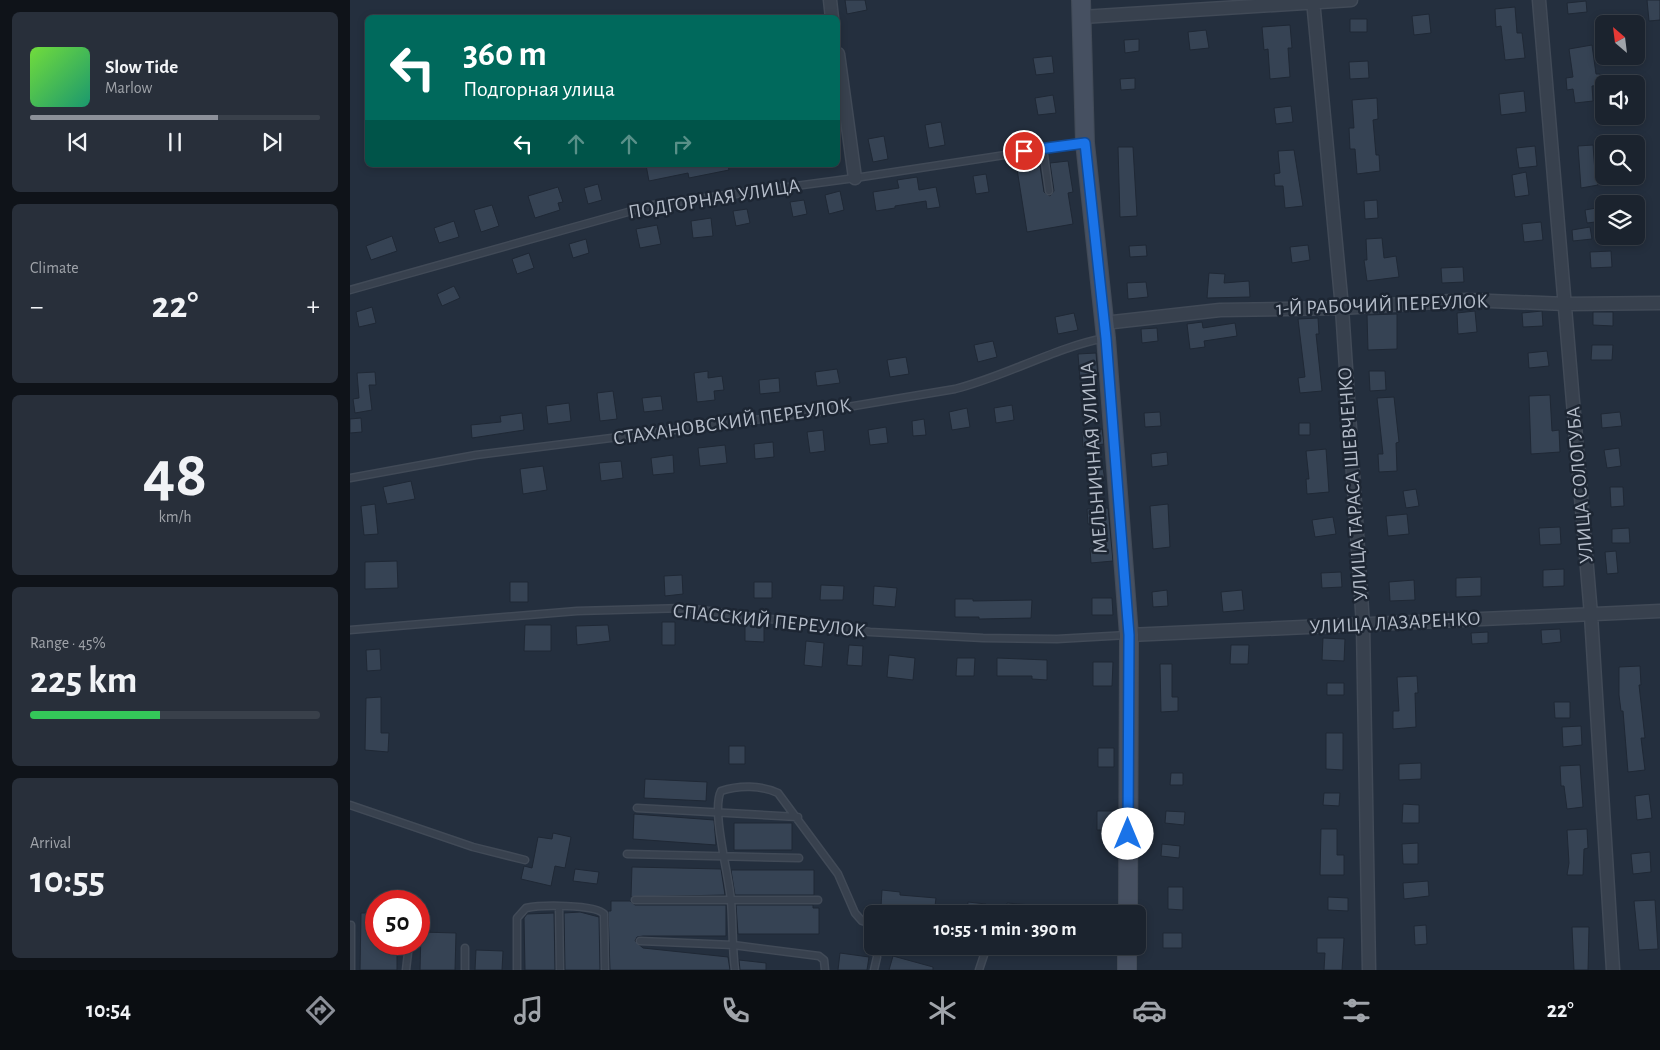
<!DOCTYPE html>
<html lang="en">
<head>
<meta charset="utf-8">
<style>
	:root { --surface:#1b232e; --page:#282f3a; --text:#f1f3f6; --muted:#a0a4aa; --line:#39404a; --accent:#8c9099 }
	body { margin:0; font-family:"Alegreya Sans",sans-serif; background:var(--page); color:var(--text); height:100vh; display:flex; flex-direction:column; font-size:19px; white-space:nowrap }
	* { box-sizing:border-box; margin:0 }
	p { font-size:16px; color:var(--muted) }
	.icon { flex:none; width:28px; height:28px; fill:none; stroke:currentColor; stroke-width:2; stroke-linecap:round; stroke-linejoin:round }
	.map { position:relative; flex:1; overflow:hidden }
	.details { display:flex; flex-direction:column; gap:12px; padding:12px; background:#0f1319; width:350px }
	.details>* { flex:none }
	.banner { position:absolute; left:15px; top:15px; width:475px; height:152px; border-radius:8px; box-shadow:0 2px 8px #0003,0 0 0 1px var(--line); background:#00695c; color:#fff; overflow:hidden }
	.needle { width:32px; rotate:332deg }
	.controls { position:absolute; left:1245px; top:15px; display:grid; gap:10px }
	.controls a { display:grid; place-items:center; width:50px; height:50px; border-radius:8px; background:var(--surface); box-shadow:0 2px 8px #0003,0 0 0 1px var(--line); font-size:25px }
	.speed { position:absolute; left:15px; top:890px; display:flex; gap:10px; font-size:25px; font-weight:700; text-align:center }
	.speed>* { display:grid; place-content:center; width:65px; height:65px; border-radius:50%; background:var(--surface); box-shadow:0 2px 8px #0003,0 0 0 1px var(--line); line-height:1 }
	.speed .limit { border:8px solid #d22; background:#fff; color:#111 }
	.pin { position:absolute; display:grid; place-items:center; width:42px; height:42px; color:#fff; margin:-21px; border:2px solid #fff; border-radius:50%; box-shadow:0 1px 5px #0007 }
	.me { position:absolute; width:55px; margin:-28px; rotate:0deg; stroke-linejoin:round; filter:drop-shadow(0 0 4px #0008) }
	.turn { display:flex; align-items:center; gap:18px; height:105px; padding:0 15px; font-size:22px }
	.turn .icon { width:65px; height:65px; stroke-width:2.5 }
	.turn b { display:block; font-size:35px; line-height:42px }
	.lanes { display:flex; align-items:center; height:48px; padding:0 15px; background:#0003; justify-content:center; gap:25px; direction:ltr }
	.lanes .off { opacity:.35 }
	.big { font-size:38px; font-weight:700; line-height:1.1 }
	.details .widget { flex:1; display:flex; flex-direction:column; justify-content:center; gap:8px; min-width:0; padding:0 18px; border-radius:8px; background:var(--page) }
	.details .dial { align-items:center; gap:0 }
	.dial b { font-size:65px; line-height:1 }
	.song { display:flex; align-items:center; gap:15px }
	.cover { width:60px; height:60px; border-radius:8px; background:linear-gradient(135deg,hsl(100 70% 55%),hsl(160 70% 35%)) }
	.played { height:5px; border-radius:2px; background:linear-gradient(90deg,var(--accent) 65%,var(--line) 65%) }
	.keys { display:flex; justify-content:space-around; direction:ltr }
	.heat { display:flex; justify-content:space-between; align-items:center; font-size:28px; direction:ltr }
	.charge { height:8px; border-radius:4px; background:linear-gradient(90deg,#34c759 45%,var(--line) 0) }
	.trip { position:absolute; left:514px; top:905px; width:282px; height:50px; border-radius:8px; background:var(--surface); box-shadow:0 2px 8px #0003,0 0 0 1px var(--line); font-weight:700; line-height:50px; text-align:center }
	.tab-bar { display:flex; height:80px; justify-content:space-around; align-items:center; background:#0b0e12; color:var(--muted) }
	.tab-bar .icon { width:35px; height:35px }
	.tab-bar .on { color:var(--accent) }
	.tab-bar b { font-size:22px; color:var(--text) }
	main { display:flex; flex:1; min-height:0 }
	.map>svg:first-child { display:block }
</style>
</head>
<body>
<main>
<section class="details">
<div class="widget">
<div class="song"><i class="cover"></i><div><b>Slow Tide</b><p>Marlow</p></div></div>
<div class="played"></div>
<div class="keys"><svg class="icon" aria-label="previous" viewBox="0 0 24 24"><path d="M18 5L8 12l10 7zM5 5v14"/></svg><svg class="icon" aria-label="pause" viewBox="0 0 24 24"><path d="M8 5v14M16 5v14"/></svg><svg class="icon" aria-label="next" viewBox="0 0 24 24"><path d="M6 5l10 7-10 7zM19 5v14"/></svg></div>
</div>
<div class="widget"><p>Climate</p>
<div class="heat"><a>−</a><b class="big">22°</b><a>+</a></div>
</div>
<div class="widget dial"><b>48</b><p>km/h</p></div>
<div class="widget"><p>Range · 45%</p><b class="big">225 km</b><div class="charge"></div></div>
<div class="widget"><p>Arrival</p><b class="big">10:55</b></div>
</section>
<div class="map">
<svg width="1310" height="970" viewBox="0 0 1310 970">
	<rect width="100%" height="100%" fill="#242f3e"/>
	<!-- building -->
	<path fill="#364354" stroke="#1f2835" d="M 495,0 L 515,0 L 517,10 L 497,14 Z
		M 1297,0 L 1310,0 L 1310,20 L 1299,21 Z
		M 1236,1 L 1237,12 L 1218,14 L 1217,3 Z
		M 1165,7 L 1167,33 L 1172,33 L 1175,58 L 1155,60 L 1151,26 L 1146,27 L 1145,9 Z
		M 1079,14 L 1081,33 L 1064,35 L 1062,16 Z
		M 1000,19 L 1017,19 L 1017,32 L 1000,32 Z
		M 940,25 L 942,48 L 938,48 L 940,77 L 920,79 L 918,49 L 914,50 L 912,27 Z
		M 856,30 L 859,48 L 840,50 L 838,32 Z
		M 789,39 L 789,51 L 775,53 L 774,40 Z
		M 1242,45 L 1246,74 L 1250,74 L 1252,85 L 1242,86 L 1243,101 L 1225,103 L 1223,89 L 1217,90 L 1216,78 L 1223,77 L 1219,49 Z
		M 702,56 L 704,73 L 686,75 L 683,58 Z
		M 1018,61 L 1019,78 L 1000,79 L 999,62 Z
		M 785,78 L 785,89 L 771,90 L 770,79 Z
		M 1174,91 L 1176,112 L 1151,115 L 1149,94 Z
		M 703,95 L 706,113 L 688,115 L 685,98 Z
		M 1027,98 L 1028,119 L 1023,120 L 1026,155 L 1029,155 L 1030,171 L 1007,174 L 1005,149 L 1000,149 L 999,128 L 1004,128 L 1002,100 Z
		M 941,106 L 943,122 L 926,124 L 924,108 Z
		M 591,122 L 595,145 L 579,148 L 575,125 Z
		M 534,136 L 538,159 L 523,162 L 518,139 Z
		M 1243,145 L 1245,172 L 1248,185 L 1231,188 L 1228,146 Z
		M 1185,146 L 1187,166 L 1169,168 L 1166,148 Z
		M 768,147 L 783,147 L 787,216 L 770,217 Z
		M 944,150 L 953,206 L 935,208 L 933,186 L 925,186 L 924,174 L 930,173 L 928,151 Z
		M 718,161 L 723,192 L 718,193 L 723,224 L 677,232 L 667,169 L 690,166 L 694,192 L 700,196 L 704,191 L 700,163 Z
		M 296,165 L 378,165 L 379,170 L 339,178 L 338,173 L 299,181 Z
		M 1176,172 L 1179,195 L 1165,197 L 1162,175 Z
		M 636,174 L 639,192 L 626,194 L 623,176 Z
		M 567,177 L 569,190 L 586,187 L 590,207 L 577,209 L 576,201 L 545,206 L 545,208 L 526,211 L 523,192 L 549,188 L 547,180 Z
		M 248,184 L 252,200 L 238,204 L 234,188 Z
		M 208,187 L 213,202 L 208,203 L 210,210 L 185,218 L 178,196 Z
		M 490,191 L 494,210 L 479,214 L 475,195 Z
		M 454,200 L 457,214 L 443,217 L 440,202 Z
		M 1027,200 L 1028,218 L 1015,219 L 1014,201 Z
		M 142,205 L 149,226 L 131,232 L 124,210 Z
		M 1252,207 L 1254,221 L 1237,223 L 1235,210 Z
		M 397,209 L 400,223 L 386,226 L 383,211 Z
		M 361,218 L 363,236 L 343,238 L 341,221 Z
		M 104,221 L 109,237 L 89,243 L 84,228 Z
		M 1191,222 L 1193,240 L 1174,242 L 1172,224 Z
		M 307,225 L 311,244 L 290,248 L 286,229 Z
		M 1240,227 L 1242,239 L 1223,241 L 1222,230 Z
		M 42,236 L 47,251 L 21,260 L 16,246 Z
		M 1032,238 L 1034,258 L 1046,256 L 1049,277 L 1017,281 L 1014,260 L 1017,260 L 1016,239 Z
		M 236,239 L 239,253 L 223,258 L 219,244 Z
		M 796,245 L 797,256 L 780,257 L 779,246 Z
		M 958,245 L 960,260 L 942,263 L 940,247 Z
		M 1261,251 L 1262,267 L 1241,268 L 1240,252 Z
		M 179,253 L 184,268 L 167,274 L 162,259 Z
		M 1113,267 L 1114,282 L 1092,283 L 1091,268 Z
		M 859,273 L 875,274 L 874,283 L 899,281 L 900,297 L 857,298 Z
		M 796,282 L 798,297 L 778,299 L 777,283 Z
		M 104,286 L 110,298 L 92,306 L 87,294 Z
		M 22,307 L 26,323 L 9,327 L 6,312 Z
		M 1125,311 L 1127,332 L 1108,334 L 1107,313 Z
		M 1192,311 L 1193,326 L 1173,327 L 1172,313 Z
		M 1243,312 L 1263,312 L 1263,326 L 1243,325 Z
		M 724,313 L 728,330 L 708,334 L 705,317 Z
		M 1047,314 L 1047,349 L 1018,350 L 1017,315 Z
		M 968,318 L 969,334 L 966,334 L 972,391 L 950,393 L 948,378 L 955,377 L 948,319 Z
		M 852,322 L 853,328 L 885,323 L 887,336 L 854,341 L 855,347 L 840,349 L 837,324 Z
		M 807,328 L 808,341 L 792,343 L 791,329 Z
		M 643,341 L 647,357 L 628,362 L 624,345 Z
		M 1242,345 L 1263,345 L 1262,360 L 1241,360 Z
		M 1197,351 L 1199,366 L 1179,368 L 1178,353 Z
		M 746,353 L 748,378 L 730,379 L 728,354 Z
		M 556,357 L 559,374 L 540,377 L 537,360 Z
		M 487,369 L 490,383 L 467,386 L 465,372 Z
		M 358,371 L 358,378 L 372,376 L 374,390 L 364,391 L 365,400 L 347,402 L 344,373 Z
		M 1019,371 L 1035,371 L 1036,390 L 1020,391 Z
		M 25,372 L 26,385 L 19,385 L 22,410 L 5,413 L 3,399 L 9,398 L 7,373 Z
		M 429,378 L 430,392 L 410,394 L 409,380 Z
		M 263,391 L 267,419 L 250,421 L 247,393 Z
		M 1200,395 L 1202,431 L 1209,430 L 1210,452 L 1181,454 L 1179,396 Z
		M 311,396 L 313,410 L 294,412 L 292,398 Z
		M 1044,397 L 1049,442 L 1046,443 L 1047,471 L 1029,472 L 1028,454 L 1033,454 L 1027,398 Z
		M 219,403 L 221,421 L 198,424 L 196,406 Z
		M 662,405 L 664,420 L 646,423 L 644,408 Z
		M 617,408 L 620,427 L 602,430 L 599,412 Z
		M 810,412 L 811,426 L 795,427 L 794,413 Z
		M 1270,412 L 1272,426 L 1252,428 L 1251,414 Z
		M 172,413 L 174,430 L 122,438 L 121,425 L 151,422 L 150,416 Z
		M 11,418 L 12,432 L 0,433 L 0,419 Z
		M 574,419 L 576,435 L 563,436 L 562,421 Z
		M 949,423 L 960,423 L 960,435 L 949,435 Z
		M 536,427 L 538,443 L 520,445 L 518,430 Z
		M 752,429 L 754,444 L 733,447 L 732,432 Z
		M 473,430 L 475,451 L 460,453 L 457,432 Z
		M 423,442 L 424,457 L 405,459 L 404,444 Z
		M 375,445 L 377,463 L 350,466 L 348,448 Z
		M 1269,448 L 1271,466 L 1257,468 L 1254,450 Z
		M 976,449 L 979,492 L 957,494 L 956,479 L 959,479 L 956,451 Z
		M 817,452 L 818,465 L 802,467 L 801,454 Z
		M 323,455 L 324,473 L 303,475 L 301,458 Z
		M 271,461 L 273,478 L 251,481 L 249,463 Z
		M 752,463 L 755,480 L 739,483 L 736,466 Z
		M 193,466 L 197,490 L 173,494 L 170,469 Z
		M 61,481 L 65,499 L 37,504 L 33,487 Z
		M 1260,487 L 1273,487 L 1274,506 L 1261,507 Z
		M 1066,489 L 1069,506 L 1056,508 L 1053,491 Z
		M 25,504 L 28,534 L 14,535 L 11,506 Z
		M 818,504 L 820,547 L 803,549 L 800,506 Z
		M 758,508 L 763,561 L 741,563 L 740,548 L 751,547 L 749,523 L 738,524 L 737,509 Z
		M 1057,514 L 1059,534 L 1038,536 L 1036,516 Z
		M 983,517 L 986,534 L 965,537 L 962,520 Z
		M 1210,527 L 1211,544 L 1190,545 L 1189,528 Z
		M 1279,528 L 1280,543 L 1262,543 L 1262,529 Z
		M 1266,551 L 1268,573 L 1257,574 L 1255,552 Z
		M 47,561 L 48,588 L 15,589 L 15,562 Z
		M 1214,569 L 1214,586 L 1193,587 L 1193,570 Z
		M 991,572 L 992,587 L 972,588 L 971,573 Z
		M 332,575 L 333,594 L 315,596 L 314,576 Z
		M 1131,577 L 1131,596 L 1106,597 L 1106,578 Z
		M 1064,580 L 1065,600 L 1040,601 L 1039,582 Z
		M 160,582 L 178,582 L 178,602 L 160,602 Z
		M 404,582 L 422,582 L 422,598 L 404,598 Z
		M 471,585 L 494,586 L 493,600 L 470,600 Z
		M 524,586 L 547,588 L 545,607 L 523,605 Z
		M 817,590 L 818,606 L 803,607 L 802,592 Z
		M 892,590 L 894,610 L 873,612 L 871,592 Z
		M 742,598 L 762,598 L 763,615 L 742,615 Z
		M 605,599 L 623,599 L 623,601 L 682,600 L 681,618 L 629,619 L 629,617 L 605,617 Z
		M 312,622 L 325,622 L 325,645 L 312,645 Z
		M 395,622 L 414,623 L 414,642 L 395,641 Z
		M 175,625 L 201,625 L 201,651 L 174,651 Z
		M 258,625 L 260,641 L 227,645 L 226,626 Z
		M 1210,629 L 1211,642 L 1192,644 L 1191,630 Z
		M 1138,632 L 1138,643 L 1122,644 L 1121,633 Z
		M 973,638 L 995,639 L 994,661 L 972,660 Z
		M 456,641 L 474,643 L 472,667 L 454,665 Z
		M 499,645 L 513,646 L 512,666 L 497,665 Z
		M 881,645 L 899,645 L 898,664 L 880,664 Z
		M 30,649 L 31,670 L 17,671 L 16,650 Z
		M 539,655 L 565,658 L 563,680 L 537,677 Z
		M 607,658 L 625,658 L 624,676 L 606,676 Z
		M 647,658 L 697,660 L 697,680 L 682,679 L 682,676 L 647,676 Z
		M 743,662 L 763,662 L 762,686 L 743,686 Z
		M 810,664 L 822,664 L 822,697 L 828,697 L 828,711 L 811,712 Z
		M 1290,666 L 1291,685 L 1289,685 L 1295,738 L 1291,738 L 1295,770 L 1278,772 L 1273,711 L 1271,711 L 1269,695 L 1269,667 Z
		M 1067,676 L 1068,693 L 1065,693 L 1066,727 L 1043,729 L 1043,711 L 1049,711 L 1047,677 Z
		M 977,683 L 994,683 L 994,695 L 977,695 Z
		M 31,697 L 31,733 L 39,733 L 38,752 L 15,750 L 16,698 Z
		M 1204,702 L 1220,702 L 1220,718 L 1205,718 Z
		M 1231,726 L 1232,745 L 1213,747 L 1212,727 Z
		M 976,733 L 993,733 L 993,770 L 976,769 Z
		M 379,746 L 395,746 L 395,764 L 379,764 Z
		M 748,748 L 764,748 L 764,767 L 748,767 Z
		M 1071,763 L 1071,779 L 1049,780 L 1049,764 Z
		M 1230,765 L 1233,807 L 1217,809 L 1214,786 L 1211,786 L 1210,766 Z
		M 821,773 L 833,773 L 833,785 L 820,785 Z
		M 295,779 L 357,782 L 356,801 L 294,798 Z
		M 974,793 L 990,793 L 989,806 L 973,805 Z
		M 1299,794 L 1302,818 L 1287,820 L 1285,796 Z
		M 1053,804 L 1069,805 L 1069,823 L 1052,823 Z
		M 747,811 L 763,811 L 763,830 L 747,830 Z
		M 816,811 L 835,812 L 834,825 L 815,823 Z
		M 284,814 L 364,820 L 366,845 L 283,839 Z
		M 384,823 L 442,823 L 442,850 L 384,850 Z
		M 971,829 L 987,829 L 987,855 L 994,855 L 994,875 L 970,875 Z
		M 1237,829 L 1238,848 L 1234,849 L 1233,875 L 1217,875 L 1219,863 L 1217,830 Z
		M 203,833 L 221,837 L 215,868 L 205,866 L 201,886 L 171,879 L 174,866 L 182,868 L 188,837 L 202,839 Z
		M 1068,843 L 1068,864 L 1053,864 L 1052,844 Z
		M 812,844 L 830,846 L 829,858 L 811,856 Z
		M 1300,852 L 1301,872 L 1283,874 L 1281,854 Z
		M 282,867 L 371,869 L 375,895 L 281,897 Z
		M 225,869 L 249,872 L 247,884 L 223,881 Z
		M 381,870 L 464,870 L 464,895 L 385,895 Z
		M 1078,881 L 1079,896 L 1054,899 L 1053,883 Z
		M 818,887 L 833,887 L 833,910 L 818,909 Z
		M 532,890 L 550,892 L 550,895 L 586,898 L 584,914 L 531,907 Z
		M 978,897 L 998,898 L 998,911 L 978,910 Z
		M 1305,900 L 1308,949 L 1289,950 L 1284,901 Z
		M 261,901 L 280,901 L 285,905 L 376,905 L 376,936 L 293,936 L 287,937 L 285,941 L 293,948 L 378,957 L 380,970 L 260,970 L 258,911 L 261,911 Z
		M 618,902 L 636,904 L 635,914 L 617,914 Z
		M 657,903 L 692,906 L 692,914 L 656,914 Z
		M 386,905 L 463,905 L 463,908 L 469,908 L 469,934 L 388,934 Z
		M 230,912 L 249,917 L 250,970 L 215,970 L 214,913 Z
		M 11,913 L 26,913 L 26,944 L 47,944 L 47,970 L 10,970 Z
		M 204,913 L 205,970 L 175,970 L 174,918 L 177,914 Z
		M 1076,925 L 1077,944 L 1065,945 L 1064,926 Z
		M 1222,927 L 1239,927 L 1238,970 L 1224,970 Z
		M 71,932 L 106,933 L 105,970 L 70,970 Z
		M 813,933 L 832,933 L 832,948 L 813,948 Z
		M 967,938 L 994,938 L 992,970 L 974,970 L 975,953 L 967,953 Z
		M 126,950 L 153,951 L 152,970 L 125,970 Z
		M 490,953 L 519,957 L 517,970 L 488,970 Z
		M 543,956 L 583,967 L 583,970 L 539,970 Z
		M 389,960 L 416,963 L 416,970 L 390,970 Z"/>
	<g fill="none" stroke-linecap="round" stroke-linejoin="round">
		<!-- lane casing -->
		<g stroke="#414a57" stroke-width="9">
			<path id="lane" d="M 693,148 L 699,191
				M 0,290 L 303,205 L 505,178 L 733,143
				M 0,478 L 126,455 L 468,412 L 605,389 C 657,376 703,348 755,338
				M 0,630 L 227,611 L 336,608 L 520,632 L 633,638 L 707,639 L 778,635
				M 0,805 L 123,847 L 175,860
				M 287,808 L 448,817
				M 277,854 L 449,858
				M 285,900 L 468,900
				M 209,906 L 210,970
				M 290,941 L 383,945 L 469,956 L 474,960 L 475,970
				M 621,946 L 636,949 L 752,946
				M 1,970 L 1,925
				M 56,970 L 59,944
				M 115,970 L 115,948
				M 167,970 L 167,918 L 176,908 C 190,905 245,904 254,914 L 255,970
				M 385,970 C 382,947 383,924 381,901 C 379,875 361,810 371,791 C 389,785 411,785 428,793 L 488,874 L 505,913 L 512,921 L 522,924
				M 524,970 L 527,957
				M 629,970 L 636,949"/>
		</g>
		<!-- street casing -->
		<g stroke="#414a57" stroke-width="15">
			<path id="street" d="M 480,0 L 482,18
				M 963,0 L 992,308 L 1013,625 L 1019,970
				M 1189,0 L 1241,615 L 1263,970
				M 732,17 L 1001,0
				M 488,54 L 505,178
				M 754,323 L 870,310 L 992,308 L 1117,300 L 1216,304 L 1310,303
				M 779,635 L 1310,611"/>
		</g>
		<!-- secondary casing -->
		<g stroke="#414a57" stroke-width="20">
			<path id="secondary" d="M 731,0 L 735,143 L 756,338 L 779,635 L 778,914
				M 777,970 L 777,946"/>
		</g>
		<!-- lane -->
		<use href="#lane" stroke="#38414e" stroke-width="6"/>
		<!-- street -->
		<use href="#street" stroke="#38414e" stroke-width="12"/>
		<!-- secondary -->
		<use href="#secondary" stroke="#465061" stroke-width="18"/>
	</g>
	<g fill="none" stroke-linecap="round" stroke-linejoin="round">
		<!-- route casing -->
		<g stroke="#114b97" stroke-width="12">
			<path id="route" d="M 674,151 L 735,143 L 756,338 L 779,635 L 778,834"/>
		</g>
		<!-- route -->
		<use href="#route" stroke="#1a73e8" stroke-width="9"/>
	</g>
	<g text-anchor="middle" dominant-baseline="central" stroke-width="5" stroke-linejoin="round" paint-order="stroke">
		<!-- street labels -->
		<g font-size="20" fill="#b4bcc9" stroke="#1d2633">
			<text transform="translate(364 199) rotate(-9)">ПОДГОРНАЯ УЛИЦА</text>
			<text transform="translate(1032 305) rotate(-2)">1-Й РАБОЧИЙ ПЕРЕУЛОК</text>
			<text transform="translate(382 422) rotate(-8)">СТАХАНОВСКИЙ ПЕРЕУЛОК</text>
			<text transform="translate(744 458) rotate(-94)">МЕЛЬНИЧНАЯ УЛИЦА</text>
			<text transform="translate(1003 484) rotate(-94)">УЛИЦА ТАРАСА ШЕВЧЕНКО</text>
			<text transform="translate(1230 485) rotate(-95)">УЛИЦА СОЛОГУБА</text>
			<text transform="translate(419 621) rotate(6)">СПАССКИЙ ПЕРЕУЛОК</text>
			<text transform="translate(1045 623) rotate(-3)">УЛИЦА ЛАЗАРЕНКО</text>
		</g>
	</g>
</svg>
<div class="controls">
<a><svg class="needle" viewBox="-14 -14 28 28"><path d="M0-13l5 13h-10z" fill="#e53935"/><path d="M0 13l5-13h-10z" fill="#a0a4aa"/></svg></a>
<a><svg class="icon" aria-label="sound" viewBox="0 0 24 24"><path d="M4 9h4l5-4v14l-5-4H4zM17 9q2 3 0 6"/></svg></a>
<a><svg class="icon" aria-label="search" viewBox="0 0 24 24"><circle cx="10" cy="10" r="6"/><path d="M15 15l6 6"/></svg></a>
<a><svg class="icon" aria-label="layers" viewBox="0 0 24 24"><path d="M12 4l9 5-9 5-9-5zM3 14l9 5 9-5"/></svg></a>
</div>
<div class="speed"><div class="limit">50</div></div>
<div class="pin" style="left:674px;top:151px;background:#d93025"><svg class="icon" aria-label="arrive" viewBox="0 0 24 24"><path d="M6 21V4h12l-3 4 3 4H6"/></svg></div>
<svg class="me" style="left:778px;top:834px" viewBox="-20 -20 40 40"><circle r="19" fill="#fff"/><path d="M0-13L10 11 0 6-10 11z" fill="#1a73e8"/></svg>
<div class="trip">10:55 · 1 min · 390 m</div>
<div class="banner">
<div class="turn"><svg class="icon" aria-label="left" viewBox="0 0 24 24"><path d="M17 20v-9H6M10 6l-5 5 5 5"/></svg><div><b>360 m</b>Подгорная улица</div></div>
<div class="lanes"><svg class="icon" aria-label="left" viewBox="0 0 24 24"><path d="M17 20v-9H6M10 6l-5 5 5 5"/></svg><svg class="icon off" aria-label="ahead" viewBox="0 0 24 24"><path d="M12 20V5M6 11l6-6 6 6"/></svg><svg class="icon off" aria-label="ahead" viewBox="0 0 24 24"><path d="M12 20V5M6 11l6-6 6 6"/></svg><svg class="icon off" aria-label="right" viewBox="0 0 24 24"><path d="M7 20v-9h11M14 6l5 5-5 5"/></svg></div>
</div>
</div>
</main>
<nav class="tab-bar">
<b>10:54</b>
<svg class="icon on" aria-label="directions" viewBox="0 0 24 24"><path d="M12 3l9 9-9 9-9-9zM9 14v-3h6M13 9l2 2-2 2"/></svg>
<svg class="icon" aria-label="music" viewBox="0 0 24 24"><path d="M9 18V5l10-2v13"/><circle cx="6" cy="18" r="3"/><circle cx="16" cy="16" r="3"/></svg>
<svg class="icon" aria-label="phone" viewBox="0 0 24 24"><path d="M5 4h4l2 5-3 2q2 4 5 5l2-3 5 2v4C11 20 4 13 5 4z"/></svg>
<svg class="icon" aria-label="climate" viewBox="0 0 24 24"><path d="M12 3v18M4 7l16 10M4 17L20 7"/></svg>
<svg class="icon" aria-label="car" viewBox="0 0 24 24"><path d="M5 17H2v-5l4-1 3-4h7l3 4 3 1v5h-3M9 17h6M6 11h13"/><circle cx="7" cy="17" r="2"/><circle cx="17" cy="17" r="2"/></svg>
<svg class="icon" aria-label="filters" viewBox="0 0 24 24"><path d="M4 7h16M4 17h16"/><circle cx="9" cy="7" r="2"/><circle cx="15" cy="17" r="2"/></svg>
<b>22°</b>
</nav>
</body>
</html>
